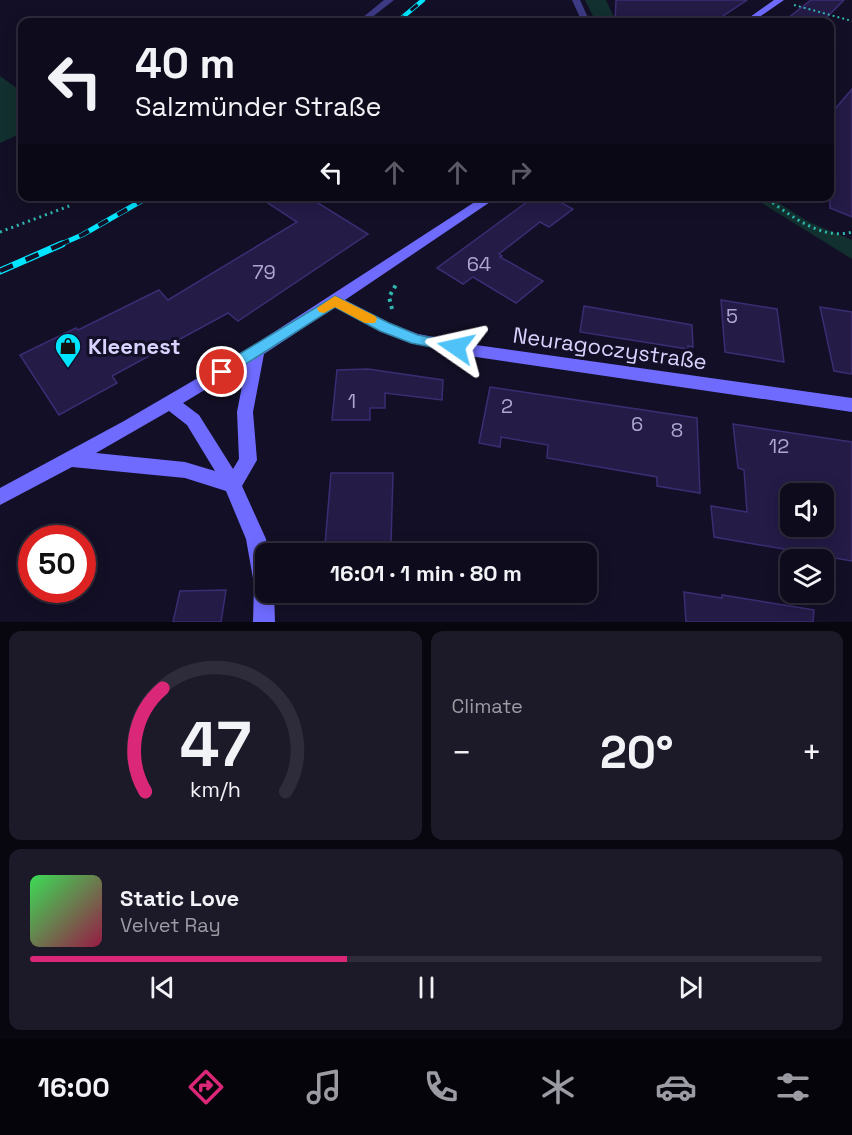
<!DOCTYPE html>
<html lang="en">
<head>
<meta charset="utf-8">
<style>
	:root { --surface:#0e0b1c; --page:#1c1929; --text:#f1f3f6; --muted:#9b9ba3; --line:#2e2b3b; --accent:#db2777 }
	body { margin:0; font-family:"Space Grotesk",sans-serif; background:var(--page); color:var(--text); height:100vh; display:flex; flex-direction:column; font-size:22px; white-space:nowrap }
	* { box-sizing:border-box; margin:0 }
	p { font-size:20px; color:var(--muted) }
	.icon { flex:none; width:33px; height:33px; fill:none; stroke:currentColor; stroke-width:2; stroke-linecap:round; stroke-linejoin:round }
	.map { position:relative; height:622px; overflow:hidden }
	.details { display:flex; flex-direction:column; gap:9px; padding:9px; background:#08060f; flex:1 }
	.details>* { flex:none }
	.hud { position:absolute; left:18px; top:18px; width:816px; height:183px; border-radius:12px; box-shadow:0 3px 15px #0003,0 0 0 2px var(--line); background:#0e0b1c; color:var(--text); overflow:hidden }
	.buttons { position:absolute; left:780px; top:483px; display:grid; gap:12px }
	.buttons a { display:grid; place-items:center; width:54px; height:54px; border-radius:12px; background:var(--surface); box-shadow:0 3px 15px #0003,0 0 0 2px var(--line); font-size:30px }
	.speed { position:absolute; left:18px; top:525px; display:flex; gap:12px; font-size:30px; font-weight:700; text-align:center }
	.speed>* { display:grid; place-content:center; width:78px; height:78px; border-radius:50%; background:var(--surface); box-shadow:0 3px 15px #0003,0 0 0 2px var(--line); line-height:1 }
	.speed .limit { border:9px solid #d22; background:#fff; color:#111 }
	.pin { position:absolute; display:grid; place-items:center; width:51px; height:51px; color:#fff; margin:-26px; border:3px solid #fff; border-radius:50%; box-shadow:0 2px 6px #0007 }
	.me { position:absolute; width:66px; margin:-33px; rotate:281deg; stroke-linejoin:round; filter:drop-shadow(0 0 4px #0008) }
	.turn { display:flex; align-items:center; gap:21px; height:126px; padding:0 18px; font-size:27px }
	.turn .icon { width:78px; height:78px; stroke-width:2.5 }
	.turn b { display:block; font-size:42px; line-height:51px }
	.lanes { display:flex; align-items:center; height:57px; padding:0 18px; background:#0003; justify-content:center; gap:30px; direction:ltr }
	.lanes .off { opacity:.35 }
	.big { font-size:45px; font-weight:700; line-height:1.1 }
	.details .card { flex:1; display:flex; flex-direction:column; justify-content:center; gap:9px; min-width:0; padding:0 21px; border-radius:12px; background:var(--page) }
	.details .dial { align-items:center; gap:0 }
	.dial svg { height:156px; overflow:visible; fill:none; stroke:var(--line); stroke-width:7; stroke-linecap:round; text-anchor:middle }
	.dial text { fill:var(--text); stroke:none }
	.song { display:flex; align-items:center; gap:18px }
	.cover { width:72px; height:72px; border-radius:9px; background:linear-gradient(135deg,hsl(130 70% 55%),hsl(340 70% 35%)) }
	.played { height:6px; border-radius:3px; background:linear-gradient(90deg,var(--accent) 40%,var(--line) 40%) }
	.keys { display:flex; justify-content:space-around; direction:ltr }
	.heat { display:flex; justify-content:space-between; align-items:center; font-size:33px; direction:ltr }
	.details .tiles { flex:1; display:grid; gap:9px; grid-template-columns:1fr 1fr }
	.card:last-child { grid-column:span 2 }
	.trip { position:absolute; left:255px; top:543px; width:342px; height:60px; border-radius:12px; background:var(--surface); box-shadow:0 3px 15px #0003,0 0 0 2px var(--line); font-weight:700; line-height:60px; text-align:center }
	.dock { display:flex; height:96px; justify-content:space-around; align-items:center; background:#06040b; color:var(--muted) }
	.dock .icon { width:42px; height:42px }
	.dock .current { color:var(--accent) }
	.dock b { font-size:27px; color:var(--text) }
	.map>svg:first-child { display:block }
</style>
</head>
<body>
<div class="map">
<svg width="852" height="622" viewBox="0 0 852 622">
	<rect width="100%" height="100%" fill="#130f26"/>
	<!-- green -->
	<path fill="#12302f" d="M 585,0 L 606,0 L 616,22 L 596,22 Z
		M 0,76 L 22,92 L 22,133 L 0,143 Z
		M 752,197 L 769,197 L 809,222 L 852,240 L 852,259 Z"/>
	<!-- building -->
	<path fill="#241b47" stroke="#3b2d73" stroke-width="1.5" fill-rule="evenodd" d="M 616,0 L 747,0 L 714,22 L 615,22 Z
		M 811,0 L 844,0 L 822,22 L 783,22 Z
		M 852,89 L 852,217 L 830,208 L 830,115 Z
		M 257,196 L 307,196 L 368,234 L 238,321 L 228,313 L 112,376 L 117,383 L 59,415 L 20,355 L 76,328 L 78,330 L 159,290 L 168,300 L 297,222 Z
		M 535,196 L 549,196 L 573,209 L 549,227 L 540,222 L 499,254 L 502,256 L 500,257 L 543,281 L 516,303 L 473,277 L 463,284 L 437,268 Z
		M 721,300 L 777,309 L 784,362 L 725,352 Z
		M 584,306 L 692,325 L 693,347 L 688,346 L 688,349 L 580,332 Z
		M 820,307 L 852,312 L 852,374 L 834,371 Z
		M 368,369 L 443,380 L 442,400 L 385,393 L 385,408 L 370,408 L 370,420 L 332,420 L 337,370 Z
		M 490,387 L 697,418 L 700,493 L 657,486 L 657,477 L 547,458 L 548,445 L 501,437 L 500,447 L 479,443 Z
		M 733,424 L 852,442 L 852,561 L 714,537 L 711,506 L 747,512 L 744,470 L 738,468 ZM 790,494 L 824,494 L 824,526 L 790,526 Z
		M 331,473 L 393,473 L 391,544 L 325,545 Z
		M 226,590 L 221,622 L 173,622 L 180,591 Z
		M 684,592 L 722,598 L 722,595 L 814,610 L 813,622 L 686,622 Z"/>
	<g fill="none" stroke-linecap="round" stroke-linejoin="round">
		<!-- path-far2 -->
		<path stroke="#2fb8b0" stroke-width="2" stroke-dasharray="2 3" stroke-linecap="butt" d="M 794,5 L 852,21"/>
		<!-- path-far1 -->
		<path stroke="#2fb8b0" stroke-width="3" stroke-dasharray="2 4" stroke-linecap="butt" d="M 763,196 C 788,213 820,241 852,232
			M 510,202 L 517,196
			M 0,232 L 72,205"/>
		<!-- path -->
		<path stroke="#2fb8b0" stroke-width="4" stroke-dasharray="3 4.5" stroke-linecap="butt" d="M 392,309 L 389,297 L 397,283"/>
		<!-- street -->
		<path fill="#3d3a85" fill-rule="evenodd" d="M 384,0 L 394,0 L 366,22 L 357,22 Z
			M 572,0 L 580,0 L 590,22 L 582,22 Z
			M 83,196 L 98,196 L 88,203 L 83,202 Z"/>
		<!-- secondary -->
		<path fill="#6f6bff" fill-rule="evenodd" d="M 774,0 L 784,0 L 752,22 L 743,22 Z
			M 484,196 L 499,196 L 345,300 L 389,323 L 418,334 L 476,345 L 852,398 L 852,412 L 476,357 L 411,343 L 379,331 L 335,307 L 264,354 L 253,412 L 257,460 L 242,486 L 266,539 L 268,554 L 266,554 L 266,592 L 274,592 L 275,622 L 253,622 L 254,584 L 246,539 L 226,491 L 185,478 L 72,467 L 0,505 L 0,488 L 124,421 L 251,347 ZM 246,365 L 237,412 L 239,459 L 233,469 L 199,415 L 183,403 ZM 169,411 L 187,425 L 215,471 L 185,462 L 96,453 Z"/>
		<!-- rail-far2 casing -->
		<g stroke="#00e5ff" stroke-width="4.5">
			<path id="rail-far2" d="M 397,22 L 423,0"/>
		</g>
		<!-- rail-far1 casing -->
		<g stroke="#00e5ff" stroke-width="5">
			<path id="rail-far1" d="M 59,245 L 82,235 L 150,196"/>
		</g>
		<!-- rail casing -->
		<g stroke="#00e5ff" stroke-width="7">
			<path id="rail" d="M 0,271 L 62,244"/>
		</g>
		<!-- rail-far2 -->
		<use href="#rail-far2" stroke="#130f26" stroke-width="3" stroke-dasharray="9" stroke-linecap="butt"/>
		<!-- rail-far1 -->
		<use href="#rail-far1" stroke="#130f26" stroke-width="4" stroke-dasharray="11" stroke-linecap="butt"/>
		<!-- rail -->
		<use href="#rail" stroke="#130f26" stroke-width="4.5" stroke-dasharray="14" stroke-linecap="butt"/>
	</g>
	<!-- route -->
	<path fill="#4fc3f7" stroke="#337fa1" stroke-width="1.5" d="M 335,296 L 389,323 L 418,335 L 461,343 L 463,347 L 456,352 L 411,343 L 380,331 L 335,307 L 227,376 L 216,376 L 214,372 L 216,368 Z"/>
	<!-- slow -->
	<path fill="#f59e0b" d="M 335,296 L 375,316 L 377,319 L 375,323 L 365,323 L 335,307 L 324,313 L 319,312 L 317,308 Z"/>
	<!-- icons -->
	<defs>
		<g id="shop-pin" transform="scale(1.35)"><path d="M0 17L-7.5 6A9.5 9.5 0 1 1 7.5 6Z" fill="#00e5ff" stroke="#130f26"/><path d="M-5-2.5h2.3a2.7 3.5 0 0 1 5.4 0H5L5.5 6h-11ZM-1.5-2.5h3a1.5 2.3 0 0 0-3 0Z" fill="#111"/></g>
	</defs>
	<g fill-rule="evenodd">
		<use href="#shop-pin" x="68" y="346"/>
	</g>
	<g text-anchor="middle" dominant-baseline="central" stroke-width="6" stroke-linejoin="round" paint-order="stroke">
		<!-- number labels -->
		<g font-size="20" fill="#aca6d1">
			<text x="479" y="264">64</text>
			<text x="264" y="272">79</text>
			<text x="732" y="316">5</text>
			<text x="352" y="401">1</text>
			<text x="507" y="406">2</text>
			<text x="637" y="424">6</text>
			<text x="677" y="430">8</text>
			<text x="779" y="446">12</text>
		</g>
		<!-- poi labels -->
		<g font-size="22" font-weight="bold" fill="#d9d4ff" stroke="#130f26" text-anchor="start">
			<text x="88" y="346">Kleenest</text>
		</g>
		<!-- street labels -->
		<g font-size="22" fill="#d9d4ff" stroke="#130f26">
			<text transform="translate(610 348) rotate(8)">Neuragoczystraße</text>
		</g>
	</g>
</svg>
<div class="buttons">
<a><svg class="icon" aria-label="sound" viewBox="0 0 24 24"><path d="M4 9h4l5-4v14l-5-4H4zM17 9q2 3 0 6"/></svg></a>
<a><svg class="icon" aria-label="layers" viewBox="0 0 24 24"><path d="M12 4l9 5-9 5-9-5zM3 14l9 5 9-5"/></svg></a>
</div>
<div class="speed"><div class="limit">50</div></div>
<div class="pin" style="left:222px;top:372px;background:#d93025"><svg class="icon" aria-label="arrive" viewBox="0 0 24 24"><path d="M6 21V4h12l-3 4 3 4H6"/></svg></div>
<svg class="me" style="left:456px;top:347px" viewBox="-20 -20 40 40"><path d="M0-17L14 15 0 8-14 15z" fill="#4fc3f7" stroke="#fff" stroke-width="4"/></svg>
<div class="trip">16:01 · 1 min · 80 m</div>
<div class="hud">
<div class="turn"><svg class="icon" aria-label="left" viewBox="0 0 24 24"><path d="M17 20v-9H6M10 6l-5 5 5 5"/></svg><div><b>40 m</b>Salzmünder Straße</div></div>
<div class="lanes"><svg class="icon" aria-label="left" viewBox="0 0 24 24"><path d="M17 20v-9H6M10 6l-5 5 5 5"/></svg><svg class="icon off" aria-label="ahead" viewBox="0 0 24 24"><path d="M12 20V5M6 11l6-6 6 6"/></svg><svg class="icon off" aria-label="ahead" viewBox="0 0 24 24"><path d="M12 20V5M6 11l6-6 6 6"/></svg><svg class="icon off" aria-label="right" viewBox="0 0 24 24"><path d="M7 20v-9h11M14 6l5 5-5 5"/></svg></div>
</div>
</div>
<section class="details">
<div class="tiles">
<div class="card dial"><svg viewBox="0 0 100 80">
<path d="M14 69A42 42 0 1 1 86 69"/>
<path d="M14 69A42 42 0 0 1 23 16" stroke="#db2777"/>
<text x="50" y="56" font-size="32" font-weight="700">47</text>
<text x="50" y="72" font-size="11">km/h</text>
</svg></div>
<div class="card"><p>Climate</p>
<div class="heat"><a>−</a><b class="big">20°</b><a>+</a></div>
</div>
<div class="card">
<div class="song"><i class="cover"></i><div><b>Static Love</b><p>Velvet Ray</p></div></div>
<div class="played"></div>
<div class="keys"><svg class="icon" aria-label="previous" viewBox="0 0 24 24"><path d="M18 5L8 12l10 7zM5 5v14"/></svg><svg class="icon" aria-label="pause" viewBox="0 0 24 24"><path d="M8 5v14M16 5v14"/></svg><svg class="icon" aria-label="next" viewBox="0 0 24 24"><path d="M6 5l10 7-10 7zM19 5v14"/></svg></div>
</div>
</div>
</section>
<nav class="dock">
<b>16:00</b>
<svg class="icon current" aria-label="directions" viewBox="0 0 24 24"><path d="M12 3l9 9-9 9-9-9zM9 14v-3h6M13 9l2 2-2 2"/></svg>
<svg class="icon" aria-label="music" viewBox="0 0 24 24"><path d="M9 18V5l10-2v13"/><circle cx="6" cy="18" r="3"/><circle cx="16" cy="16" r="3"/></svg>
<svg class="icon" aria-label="phone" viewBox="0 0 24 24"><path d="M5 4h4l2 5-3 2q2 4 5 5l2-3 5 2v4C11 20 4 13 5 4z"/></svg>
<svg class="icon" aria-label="climate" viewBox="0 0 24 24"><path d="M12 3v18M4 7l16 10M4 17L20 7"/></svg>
<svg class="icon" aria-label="car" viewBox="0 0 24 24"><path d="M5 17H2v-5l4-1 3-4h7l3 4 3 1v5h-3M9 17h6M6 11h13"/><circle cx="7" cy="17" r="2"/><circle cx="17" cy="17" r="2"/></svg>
<svg class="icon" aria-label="filters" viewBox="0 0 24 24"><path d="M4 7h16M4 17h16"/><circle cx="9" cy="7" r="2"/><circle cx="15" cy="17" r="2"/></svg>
</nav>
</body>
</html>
